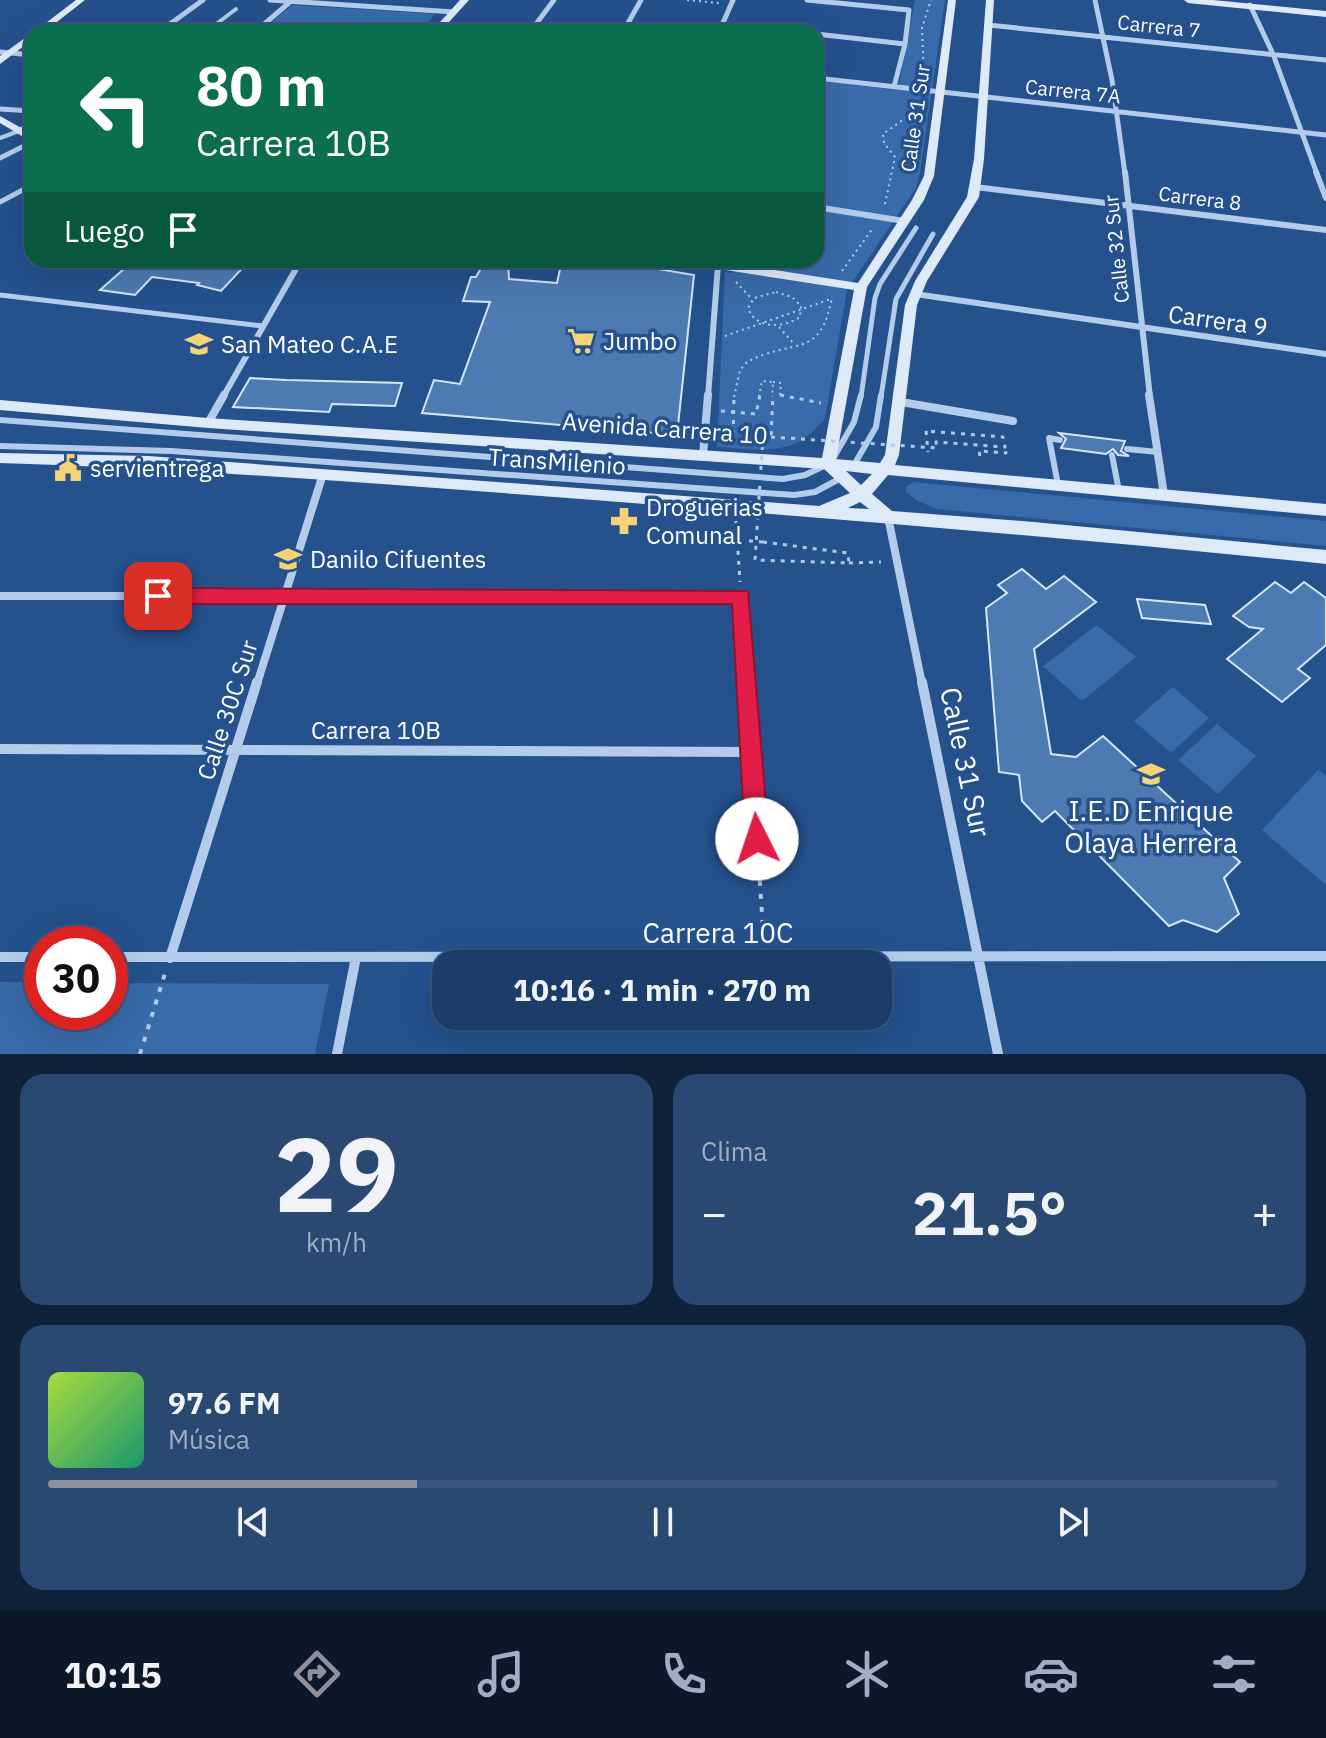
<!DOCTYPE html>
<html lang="es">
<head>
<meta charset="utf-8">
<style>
	:root { --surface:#1c3d6a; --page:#294872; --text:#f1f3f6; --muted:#a0aec1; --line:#3a567e; --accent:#8c9099 }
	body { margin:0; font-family:"IBM Plex Sans",sans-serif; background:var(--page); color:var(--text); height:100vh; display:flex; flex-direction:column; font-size:30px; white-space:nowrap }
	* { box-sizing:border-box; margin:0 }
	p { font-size:26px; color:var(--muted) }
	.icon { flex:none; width:44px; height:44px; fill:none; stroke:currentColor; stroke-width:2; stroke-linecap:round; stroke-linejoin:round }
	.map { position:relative; height:1054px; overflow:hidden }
	.panel { display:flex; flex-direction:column; gap:20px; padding:20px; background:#0f223a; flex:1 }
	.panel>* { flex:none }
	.top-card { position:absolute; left:24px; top:24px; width:800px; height:244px; border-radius:24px; box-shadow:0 8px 32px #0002,0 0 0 2px var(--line); background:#0b6e4f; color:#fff; overflow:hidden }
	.speed { position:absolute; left:24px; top:926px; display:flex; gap:16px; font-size:40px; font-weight:700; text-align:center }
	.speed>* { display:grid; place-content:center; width:104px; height:104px; border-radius:50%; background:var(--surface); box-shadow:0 8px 32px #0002,0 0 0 2px var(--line); line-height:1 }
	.speed .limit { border:12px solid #d22; background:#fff; color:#111 }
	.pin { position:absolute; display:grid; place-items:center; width:68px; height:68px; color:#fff; margin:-34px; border-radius:16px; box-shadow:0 4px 12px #0006 }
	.me { position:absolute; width:88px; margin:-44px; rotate:356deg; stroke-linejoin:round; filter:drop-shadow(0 0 6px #0008) }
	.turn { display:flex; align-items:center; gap:28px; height:168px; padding:0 40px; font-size:36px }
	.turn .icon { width:104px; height:104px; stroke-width:2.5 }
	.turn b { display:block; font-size:56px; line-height:68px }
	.then { display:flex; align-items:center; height:76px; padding:0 40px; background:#0003; gap:16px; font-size:30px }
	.big { font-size:60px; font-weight:800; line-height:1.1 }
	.panel .widget { flex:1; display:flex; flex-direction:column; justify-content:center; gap:12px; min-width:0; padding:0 28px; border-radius:24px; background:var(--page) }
	.panel .dial { align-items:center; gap:0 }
	.dial b { font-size:104px; line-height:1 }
	.song { display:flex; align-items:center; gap:24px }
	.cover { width:96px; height:96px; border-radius:12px; background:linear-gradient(135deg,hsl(80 70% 55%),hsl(160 70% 35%)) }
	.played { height:8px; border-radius:4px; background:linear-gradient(90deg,var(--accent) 30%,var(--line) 30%) }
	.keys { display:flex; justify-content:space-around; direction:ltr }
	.heat { display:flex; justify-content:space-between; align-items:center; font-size:44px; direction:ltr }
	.panel .tiles { flex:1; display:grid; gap:20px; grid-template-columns:1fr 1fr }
	.widget:last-child { grid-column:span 2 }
	.trip { position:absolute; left:432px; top:950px; width:460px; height:80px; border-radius:24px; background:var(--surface); box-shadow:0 8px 32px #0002,0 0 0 2px var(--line); font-weight:800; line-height:80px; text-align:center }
	.tabs { display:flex; height:128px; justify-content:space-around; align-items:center; background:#0b182a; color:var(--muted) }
	.tabs .icon { width:56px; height:56px }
	.tabs .current { color:var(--accent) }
	.tabs b { font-size:36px; color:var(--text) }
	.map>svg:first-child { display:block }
</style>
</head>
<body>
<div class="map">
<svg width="1326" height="1054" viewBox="0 0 1326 1054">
	<rect width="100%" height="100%" fill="#25518d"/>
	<!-- green -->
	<path fill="#396baa" d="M 915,0 L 945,0 L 920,173 L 916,188 L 847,290 L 825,418 C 795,458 761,450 717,447 L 725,272 L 733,273 L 738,260 L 816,260 L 816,81 L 898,90 Z
		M 292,5 L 435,14 L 419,32 L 260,32 Z
		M 913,482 L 1326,521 L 1326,546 L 937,509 L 918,501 L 906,492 L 906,487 Z
		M 1097,625 L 1136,657 L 1082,701 L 1043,666 Z
		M 1173,687 L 1209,718 L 1171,753 L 1134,721 Z
		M 1217,724 L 1256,756 L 1218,794 L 1178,760 Z
		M 1318,770 L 1326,776 L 1326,885 L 1262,830 Z
		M 0,982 L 42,982 L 42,1012 L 110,1012 L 110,983 L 329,984 L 315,1054 L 0,1054 Z"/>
	<!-- building -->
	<path fill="#4d7ab3" stroke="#d9e7f8" stroke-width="2" d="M 134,260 L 250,260 L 221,291 L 197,285 L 199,283 L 152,277 L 135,295 L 100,290 Z
		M 502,260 L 508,264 L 509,279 L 557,283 L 562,260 L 605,260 L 694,275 L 677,435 L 422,413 L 434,380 L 460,384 L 490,302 L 463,301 L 471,277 L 476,277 L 484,263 Z
		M 250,378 L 286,380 L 402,383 L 395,406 L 332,404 L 329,412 L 233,407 Z
		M 1059,433 L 1125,441 L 1121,451 L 1129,456 L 1118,455 L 1113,449 L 1106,454 L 1061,448 L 1066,439 Z
		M 1022,569 L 1046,589 L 1064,576 L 1096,602 L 1034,649 L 1051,754 L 1076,757 L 1103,736 L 1240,862 L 1224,878 L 1239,914 L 1217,932 L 1183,920 L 1169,926 L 1055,811 L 1042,822 L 1022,801 L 1019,775 L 999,772 L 986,608 L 1007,593 L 998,585 Z
		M 1275,582 L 1291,593 L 1304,582 L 1326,598 L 1326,645 L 1298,669 L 1310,678 L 1282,702 L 1227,659 L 1263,629 L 1249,627 L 1233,616 Z
		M 1137,599 L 1205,605 L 1211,624 L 1142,618 Z"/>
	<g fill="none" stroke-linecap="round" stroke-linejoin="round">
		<!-- path-far2 -->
		<path stroke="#b4cceb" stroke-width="2" stroke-dasharray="2 4" stroke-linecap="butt" d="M 687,0 L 719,3
			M 924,77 L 922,28 L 931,0
			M 885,204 L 895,157 L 884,143 L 883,134 L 914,112 L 921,100
			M 842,271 L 873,228
			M 736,282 L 752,299
			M 776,292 L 792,297 L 801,306 L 800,317 C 784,328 756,330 748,308 L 754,298 Z
			M 779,327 L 795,345
			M 725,336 L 831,299
			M 773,382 L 781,383 L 780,397
			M 734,397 L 740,370 L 747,362 C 794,337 821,361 832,296
			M 759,397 L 762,381 L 773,382 L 772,397"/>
		<!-- path-far1 -->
		<path stroke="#b4cceb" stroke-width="3" stroke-dasharray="4 6" stroke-linecap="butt" d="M 780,395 L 821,403
			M 721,411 L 756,414 L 760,395
			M 926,431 L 928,452
			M 763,436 L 771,437 L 773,395
			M 733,444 L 734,395
			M 980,456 L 979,451 L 1006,453 L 1005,447
			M 736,521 L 740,582
			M 739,540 L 763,542
			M 849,563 L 881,562"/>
		<!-- path -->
		<path stroke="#b4cceb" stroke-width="4" stroke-dasharray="5 8" stroke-linecap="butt" d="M 758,855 L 764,943
			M 140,1054 L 166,970"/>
		<!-- lane-far2 -->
		<path stroke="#b4cceb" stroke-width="4" d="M 206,32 L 236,9
			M 0,138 L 19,131"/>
		<!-- lane-far1 -->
		<path stroke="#b4cceb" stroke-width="5" d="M 0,202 L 32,185
			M 0,295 L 263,326
			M 861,397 L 875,298 L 880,284 L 916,228
			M 881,397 L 896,299 L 933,234"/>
		<!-- lane -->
		<path stroke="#b4cceb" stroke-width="6" d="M 0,420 L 783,479 L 805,475 L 826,465
			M 0,446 L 171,451 L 794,495 L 815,492 L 841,478
			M 1127,449 L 1158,452
			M 1112,455 L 1119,491
			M 834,457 L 854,422 L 861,395
			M 854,465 L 876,427 L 881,395
			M 1058,485 L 1049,438 L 1060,440"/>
		<!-- street-far3 -->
		<path stroke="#b4cceb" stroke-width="5" d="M 270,0 L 454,12
			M 807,0 L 909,10 L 905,44 L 894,87
			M 1095,0 L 1112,80 L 1125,174
			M 1250,5 L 1273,54 L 1317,174
			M 722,24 L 798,32
			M 988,25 L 1326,60
			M 159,32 L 203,0
			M 255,32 L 291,1
			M 530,32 L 554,0
			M 623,32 L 641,0
			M 719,32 L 733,0
			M 816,34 L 905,44
			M 0,52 L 32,55
			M 816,78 L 1326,135
			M 0,109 L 32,111
			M 19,131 L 32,122
			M 0,158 L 32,142"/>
		<!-- street-far2 -->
		<path stroke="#b4cceb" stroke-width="6" d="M 1125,172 L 1150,397
			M 1316,172 L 1326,198
			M 975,187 L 1326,230
			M 816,207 L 904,221
			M 915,294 L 1326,354
			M 223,397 L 301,260
			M 708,397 L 718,265"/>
		<!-- street-far1 -->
		<path stroke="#b4cceb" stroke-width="8" d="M 1149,395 L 1164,495
			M 901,402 L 1013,421
			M 208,423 L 224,395
			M 703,455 L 708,395
			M 888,517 L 922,684
			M 0,596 L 741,596 L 747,684
			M 257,684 L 323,474"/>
		<!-- street -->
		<path stroke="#b4cceb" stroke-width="10" d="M 747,682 L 757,839
			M 922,682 L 998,1054
			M 0,749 L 751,752
			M 0,957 L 42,957
			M 110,957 L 1326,956
			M 170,958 L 257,682
			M 337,1054 L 356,957"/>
		<!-- secondary -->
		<path fill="#dfeaf9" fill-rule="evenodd" d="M 76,0 L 85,0 L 44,32 L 34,32 Z
			M 460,0 L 469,0 L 440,32 L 431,32 Z
			M 948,0 L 956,0 L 934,176 L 924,200 L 867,287 L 836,459 L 880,463 L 885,455 L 905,305 L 915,281 L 967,197 L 974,159 L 986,0 L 994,0 L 984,159 L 979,197 L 927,281 L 917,305 L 899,455 L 895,465 L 1326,504 L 1326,516 L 888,475 L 872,494 L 892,511 L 1034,522 L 1326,550 L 1326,564 C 1082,539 838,519 594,500 C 396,485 198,469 0,463 L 0,453 L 148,456 L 819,506 L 850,493 L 824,469 L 208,428 L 0,410 L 0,400 L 208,418 L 822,458 L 854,290 L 687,264 L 681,260 L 711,260 L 858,283 L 912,200 L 924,176 ZM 846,471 L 872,474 L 861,485 ZM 860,502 L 869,509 L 848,508 Z
			M 1184,0 L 1213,0 L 1326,11 L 1326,17 L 1188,3 Z
			M 32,33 L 32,40 L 0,64 L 0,56 Z
			M 0,116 L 32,134 L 32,142 L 0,123 Z"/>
		<!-- path-bridge -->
		<path stroke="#b4cceb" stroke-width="3" stroke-dasharray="4 6" stroke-linecap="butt" d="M 763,436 L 755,560 L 849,563 L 848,553 L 763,542
			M 771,437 L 937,448 L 936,442 L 1005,447 L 1003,437 L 926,431"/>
	</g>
	<!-- route -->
	<path fill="#e11d48" stroke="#92132f" stroke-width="2" d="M 158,588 L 748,591 L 769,839 L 765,847 L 757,851 L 749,847 L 745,839 L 732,604 L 158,604 L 151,602 L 148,596 L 151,591 Z"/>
	<!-- icons -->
	<defs>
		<g id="supermarket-bare" transform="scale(2.16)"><path d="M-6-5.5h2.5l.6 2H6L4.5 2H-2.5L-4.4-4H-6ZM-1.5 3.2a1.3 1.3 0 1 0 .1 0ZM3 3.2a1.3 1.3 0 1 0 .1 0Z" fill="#f4d278" stroke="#25518d" stroke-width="2.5" paint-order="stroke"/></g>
		<g id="university-bare" transform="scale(2.16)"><path d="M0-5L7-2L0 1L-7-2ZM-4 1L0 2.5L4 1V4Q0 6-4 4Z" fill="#f4d278" stroke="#25518d" stroke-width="2.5" paint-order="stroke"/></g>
		<g id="civic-bare" transform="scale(2.16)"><path d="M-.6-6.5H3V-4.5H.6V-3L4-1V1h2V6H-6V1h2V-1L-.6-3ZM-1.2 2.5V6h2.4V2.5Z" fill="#f4d278" stroke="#25518d" stroke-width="2.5" paint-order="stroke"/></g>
		<g id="pharmacy-bare" transform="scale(2.16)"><path d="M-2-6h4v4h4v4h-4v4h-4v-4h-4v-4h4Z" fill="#f4d278" stroke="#25518d" stroke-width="2.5" paint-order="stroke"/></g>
		<g id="school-bare" transform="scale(2.16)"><path d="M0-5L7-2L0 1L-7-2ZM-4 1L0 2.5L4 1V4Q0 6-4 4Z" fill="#f4d278" stroke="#25518d" stroke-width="2.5" paint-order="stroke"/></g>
	</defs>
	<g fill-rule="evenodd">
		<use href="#supermarket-bare" x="581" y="341"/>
		<use href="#university-bare" x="199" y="344"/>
		<use href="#civic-bare" x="68" y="468"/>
		<use href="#pharmacy-bare" x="624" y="521"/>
		<use href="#school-bare" x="288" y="559"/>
		<use href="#school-bare" x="1151" y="774"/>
	</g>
	<g text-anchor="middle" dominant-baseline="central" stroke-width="7" stroke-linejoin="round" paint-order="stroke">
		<!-- far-street labels -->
		<g font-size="20" fill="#fff" stroke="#25518d">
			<text transform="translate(1159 26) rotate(6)">Carrera 7</text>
			<text transform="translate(1073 91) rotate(6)">Carrera 7A</text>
			<text transform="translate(915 118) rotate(-82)">Calle 31 Sur</text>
			<text transform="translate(1200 198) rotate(7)">Carrera 8</text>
			<text transform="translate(1116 249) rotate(-96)">Calle 32 Sur</text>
		</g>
		<!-- street labels -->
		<g font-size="24" fill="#fff" stroke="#25518d">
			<text transform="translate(1218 320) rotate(8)">Carrera 9</text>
			<text transform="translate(665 428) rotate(4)">Avenida Carrera 10</text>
			<text transform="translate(557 461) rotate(4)">TransMilenio</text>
			<text transform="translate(227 710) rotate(-72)">Calle 30C Sur</text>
			<text x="376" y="730">Carrera 10B</text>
		</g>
		<!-- poi labels -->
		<g font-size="24" fill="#fff" stroke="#25518d" text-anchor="start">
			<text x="603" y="341">Jumbo</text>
			<text x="221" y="344">San Mateo C.A.E</text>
			<text x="90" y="468">servientrega</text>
			<text x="646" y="507">Droguerias<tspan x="646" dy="28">Comunal</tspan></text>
			<text x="310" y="559">Danilo Cifuentes</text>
		</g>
		<!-- near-street labels -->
		<g font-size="28" fill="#fff" stroke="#25518d">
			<text transform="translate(966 762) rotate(78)">Calle 31 Sur</text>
			<text x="718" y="932">Carrera 10C</text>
		</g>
		<!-- near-poi labels -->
		<g font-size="28" fill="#fff" stroke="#25518d">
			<text x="1151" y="810">I.E.D Enrique<tspan x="1151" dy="32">Olaya Herrera</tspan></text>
		</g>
	</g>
</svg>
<div class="speed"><div class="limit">30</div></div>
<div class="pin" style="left:158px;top:596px;background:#d93025"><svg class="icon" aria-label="arrive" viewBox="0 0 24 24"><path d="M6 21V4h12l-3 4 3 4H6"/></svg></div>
<svg class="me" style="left:757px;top:839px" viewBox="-20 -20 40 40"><circle r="19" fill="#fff"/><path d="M0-13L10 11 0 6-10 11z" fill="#e11d48"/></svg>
<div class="trip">10:16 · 1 min · 270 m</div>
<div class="top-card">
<div class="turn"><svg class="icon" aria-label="left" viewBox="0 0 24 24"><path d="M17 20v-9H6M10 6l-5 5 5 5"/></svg><div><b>80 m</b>Carrera 10B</div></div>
<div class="then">Luego<svg class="icon" aria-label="arrive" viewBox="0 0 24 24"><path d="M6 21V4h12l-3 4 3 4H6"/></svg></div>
</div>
</div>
<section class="panel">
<div class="tiles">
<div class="widget dial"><b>29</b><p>km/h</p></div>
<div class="widget"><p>Clima</p>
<div class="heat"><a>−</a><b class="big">21.5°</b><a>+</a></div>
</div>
<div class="widget">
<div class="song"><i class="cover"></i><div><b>97.6 FM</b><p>Música</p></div></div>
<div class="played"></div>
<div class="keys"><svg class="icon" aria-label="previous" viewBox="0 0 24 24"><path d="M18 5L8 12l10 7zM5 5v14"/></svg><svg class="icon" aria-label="pause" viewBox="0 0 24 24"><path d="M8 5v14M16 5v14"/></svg><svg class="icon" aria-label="next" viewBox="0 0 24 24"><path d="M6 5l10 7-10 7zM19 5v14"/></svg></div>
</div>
</div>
</section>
<nav class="tabs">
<b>10:15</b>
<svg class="icon current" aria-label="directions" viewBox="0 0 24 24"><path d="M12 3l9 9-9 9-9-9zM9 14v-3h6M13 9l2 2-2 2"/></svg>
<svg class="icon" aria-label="music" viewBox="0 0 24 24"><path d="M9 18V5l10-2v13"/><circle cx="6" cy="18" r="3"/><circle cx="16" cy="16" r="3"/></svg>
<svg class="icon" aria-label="phone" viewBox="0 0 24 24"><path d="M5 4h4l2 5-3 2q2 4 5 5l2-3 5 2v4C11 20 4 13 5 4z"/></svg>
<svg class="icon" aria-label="climate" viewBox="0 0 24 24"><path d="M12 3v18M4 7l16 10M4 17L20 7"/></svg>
<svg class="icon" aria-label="car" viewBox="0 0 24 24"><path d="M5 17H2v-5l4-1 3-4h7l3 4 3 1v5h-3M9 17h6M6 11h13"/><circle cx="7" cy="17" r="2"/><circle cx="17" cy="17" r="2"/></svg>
<svg class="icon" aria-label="filters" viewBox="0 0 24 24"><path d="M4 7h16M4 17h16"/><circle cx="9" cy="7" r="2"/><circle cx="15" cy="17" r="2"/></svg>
</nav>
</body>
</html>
